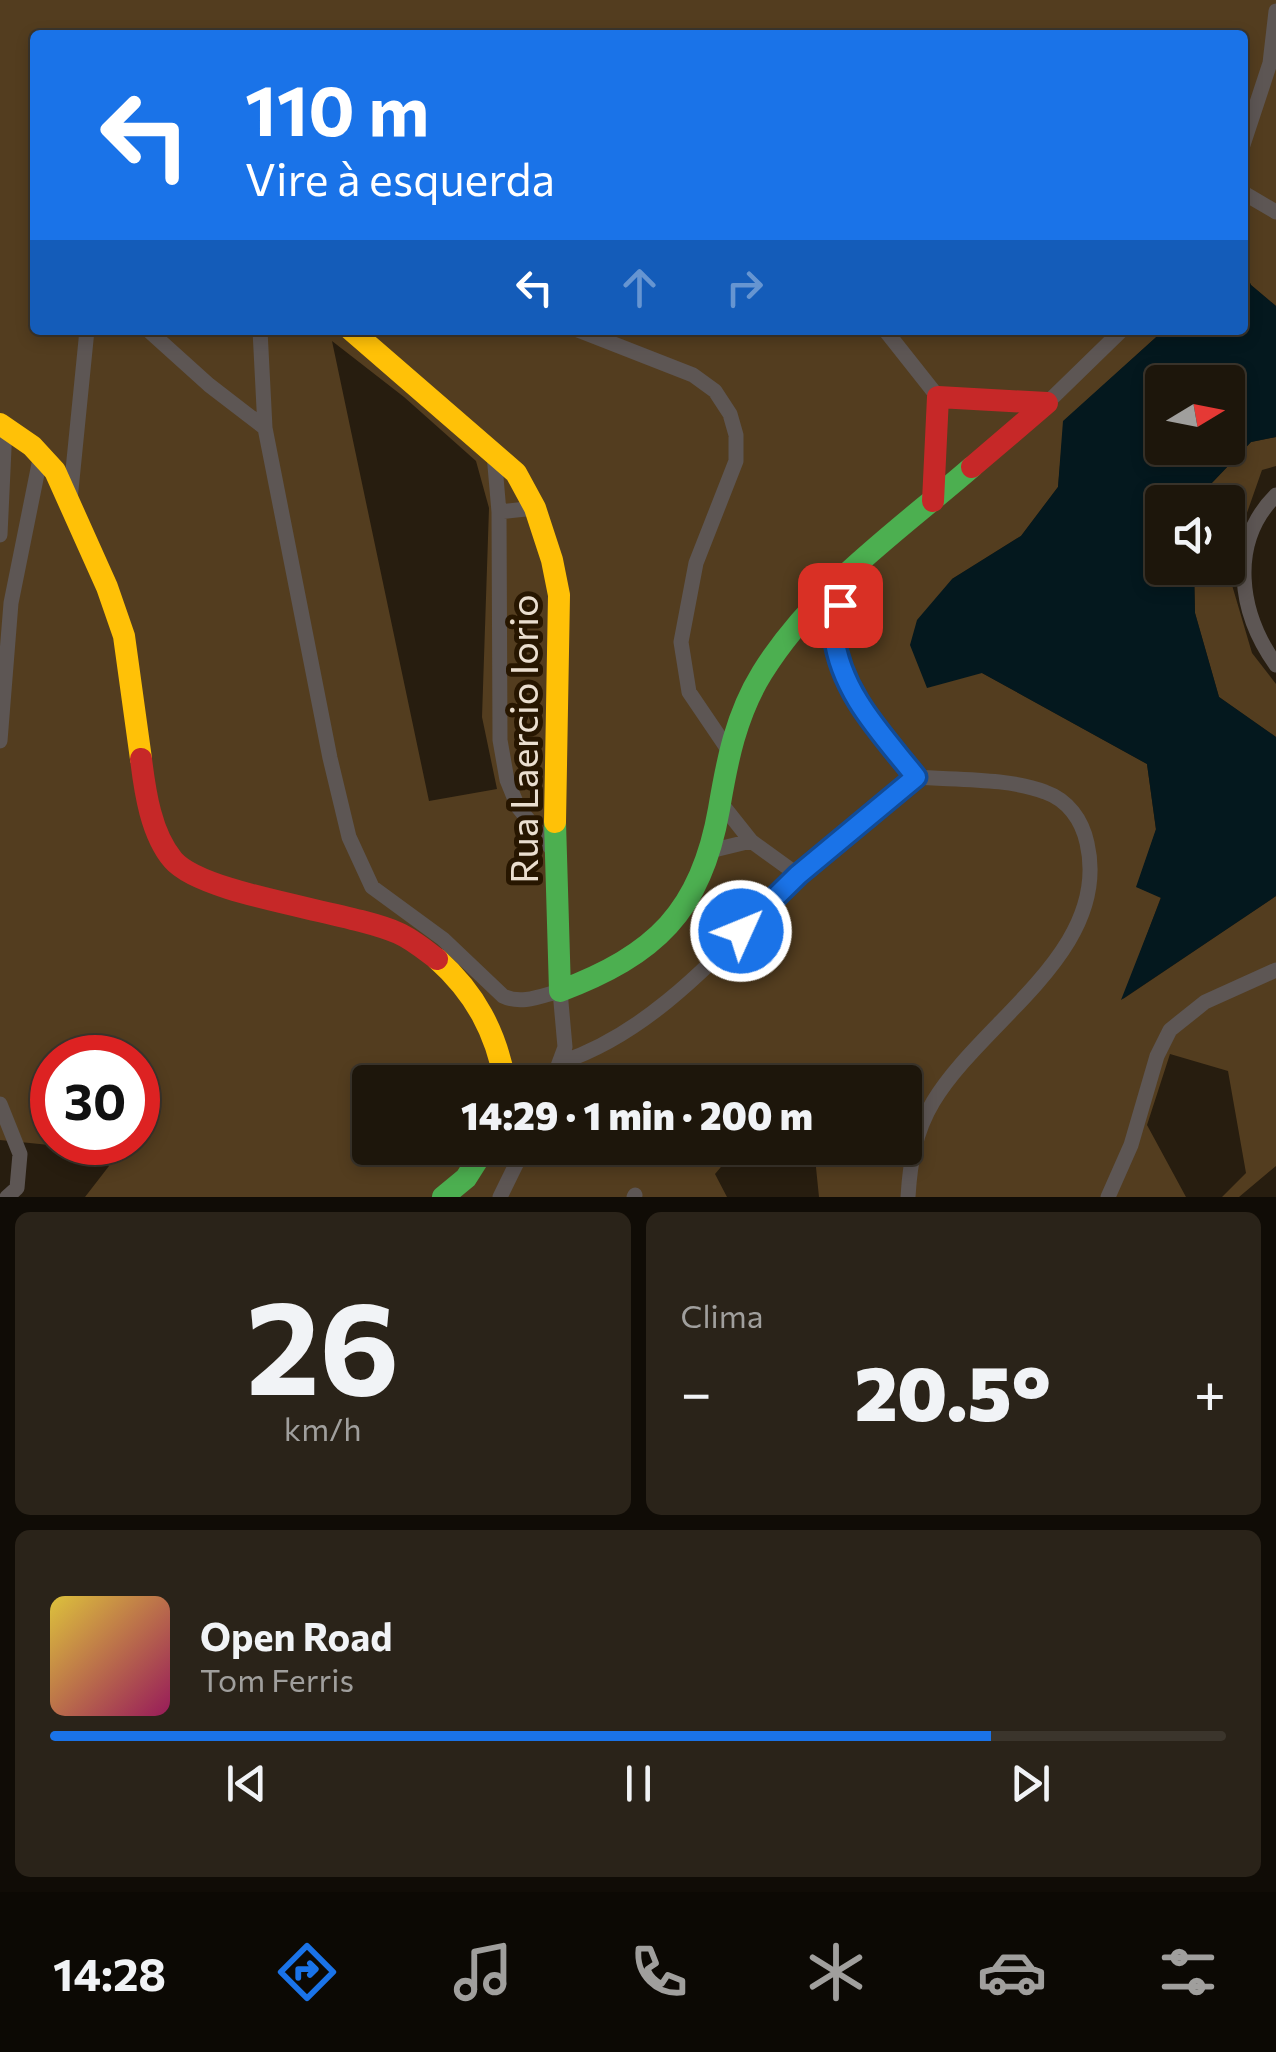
<!DOCTYPE html>
<html lang="pt">
<head>
<meta charset="utf-8">
<style>
	:root { --surface:#1d160b; --page:#2a2319; --text:#f1f3f6; --muted:#a09f9d; --line:#3b352c; --accent:#1a73e8 }
	body { margin:0; font-family:Commissioner,sans-serif; background:var(--page); color:var(--text); height:100vh; display:flex; flex-direction:column; font-size:38px; white-space:nowrap }
	* { box-sizing:border-box; margin:0 }
	p { font-size:32px; color:var(--muted) }
	.icon { flex:none; width:55px; height:55px; fill:none; stroke:currentColor; stroke-width:2; stroke-linecap:round; stroke-linejoin:round }
	.map { position:relative; height:1197px; overflow:hidden }
	.drawer { display:flex; flex-direction:column; gap:15px; padding:15px; background:#100c06; flex:1 }
	.drawer>* { flex:none }
	.hud { position:absolute; left:30px; top:30px; width:1218px; height:305px; border-radius:10px; box-shadow:0 5px 15px #0003,0 0 0 2px var(--line); background:#1a73e8; color:#fff; overflow:hidden }
	.needle { width:65px; rotate:80deg }
	.buttons { position:absolute; left:1145px; top:365px; display:grid; gap:20px }
	.buttons a { display:grid; place-items:center; width:100px; height:100px; border-radius:10px; background:var(--surface); box-shadow:0 5px 15px #0003,0 0 0 2px var(--line); font-size:50px }
	.speed { position:absolute; left:30px; top:1035px; display:flex; gap:20px; font-size:50px; font-weight:700; text-align:center }
	.speed>* { display:grid; place-content:center; width:130px; height:130px; border-radius:50%; background:var(--surface); box-shadow:0 5px 15px #0003,0 0 0 2px var(--line); line-height:1 }
	.speed .limit { border:15px solid #d22; background:#fff; color:#111 }
	.pin { position:absolute; display:grid; place-items:center; width:85px; height:85px; color:#fff; margin:-42px; border-radius:20px; box-shadow:0 5px 15px #0006 }
	.me { position:absolute; width:110px; margin:-55px; rotate:46deg; stroke-linejoin:round; filter:drop-shadow(0 0 8px #0008) }
	.turn { display:flex; align-items:center; gap:35px; height:210px; padding:0 50px; font-size:45px }
	.turn .icon { width:130px; height:130px; stroke-width:2.5 }
	.turn b { display:block; font-size:70px; line-height:85px }
	.lanes { display:flex; align-items:center; height:95px; padding:0 50px; background:#0003; justify-content:center; gap:50px; direction:ltr }
	.lanes .off { opacity:.35 }
	.big { font-size:75px; font-weight:800; line-height:1.1 }
	.drawer .widget { flex:1; display:flex; flex-direction:column; justify-content:center; gap:15px; min-width:0; padding:0 35px; border-radius:15px; background:var(--page) }
	.drawer .dial { align-items:center; gap:0 }
	.dial b { font-size:130px; line-height:1 }
	.song { display:flex; align-items:center; gap:30px }
	.cover { width:120px; height:120px; border-radius:15px; background:linear-gradient(135deg,hsl(50 70% 55%),hsl(330 70% 35%)) }
	.played { height:10px; border-radius:5px; background:linear-gradient(90deg,var(--accent) 80%,var(--line) 80%) }
	.keys { display:flex; justify-content:space-around; direction:ltr }
	.heat { display:flex; justify-content:space-between; align-items:center; font-size:55px; direction:ltr }
	.drawer .tiles { flex:1; display:grid; gap:15px; grid-template-columns:1fr 1fr }
	.widget:last-child { grid-column:span 2 }
	.trip { position:absolute; left:352px; top:1065px; width:570px; height:100px; border-radius:10px; background:var(--surface); box-shadow:0 5px 15px #0003,0 0 0 2px var(--line); font-weight:800; line-height:100px; text-align:center }
	.tabs { display:flex; height:160px; justify-content:space-around; align-items:center; background:#0c0904; color:var(--muted) }
	.tabs .icon { width:70px; height:70px }
	.tabs .active { color:var(--accent) }
	.tabs b { font-size:45px; color:var(--text) }
	.map>svg:first-child { display:block }
</style>
</head>
<body>
<div class="map">
<svg width="1276" height="1197" viewBox="0 0 1276 1197">
	<rect width="100%" height="100%" fill="#271d0f"/>
	<!-- forest -->
	<path fill="#533d1f" fill-rule="evenodd" d="M 0,0 L 1276,0 L 1276,306 L 1251,285 L 1243,268 L 1242,35 L 35,35 L 35,330 L 1164,330 L 1064,421 L 1058,487 L 1021,536 L 952,579 L 982,673 L 1147,764 L 1156,830 L 1137,887 L 1161,897 L 1123,999 L 1276,896 L 1276,1166 L 1239,1197 L 1222,1197 L 1246,1173 L 1228,1071 L 1170,1054 L 1147,1125 L 1186,1197 L 819,1197 L 814,1148 L 905,1148 L 905,1082 L 370,1082 L 370,1148 L 737,1148 L 715,1174 L 727,1197 L 85,1197 L 109,1166 L 89,1149 L 0,1140 ZM 332,341 L 404,397 L 476,461 L 489,508 L 482,717 L 497,789 L 429,801 ZM 52,1058 L 138,1058 L 138,1142 L 52,1142 Z
		M 1276,437 L 1276,466 L 1262,470 L 1228,567 L 1228,502 L 1203,502 L 1208,487 L 1251,442 Z
		M 1194,568 L 1227,568 L 1252,653 L 1276,684 L 1276,737 L 1219,697 L 1195,613 Z"/>
	<!-- water -->
	<path fill="#04181e" fill-rule="evenodd" d="M 1243,268 L 1251,285 L 1276,306 L 1276,437 L 1251,442 L 1208,487 L 1203,502 L 1162,502 L 1162,568 L 1194,568 L 1195,613 L 1219,697 L 1276,737 L 1276,896 L 1121,1000 L 1161,898 L 1136,887 L 1156,829 L 1147,764 L 982,673 L 927,688 L 910,645 L 917,620 L 952,579 L 1021,536 L 1058,487 L 1063,421 L 1164,330 L 1242,330 ZM 1162,382 L 1228,382 L 1228,448 L 1162,448 Z"/>
	<g fill="none" stroke-linecap="round" stroke-linejoin="round">
		<!-- street -->
		<path stroke="#5d5654" stroke-width="15" d="M 1242,148 L 1270,63 L 1276,11
			M 1242,192 L 1276,212
			M 148,330 L 209,385 L 265,428
			M 260,330 L 265,428 L 330,758 L 349,837 L 372,887 L 443,939 L 503,996 C 521,1005 541,996 560,991 L 565,1047 L 552,1082
			M 578,330 L 693,375 L 715,391 L 730,414 L 736,435 L 736,461 L 696,563 L 681,642 L 689,692 L 729,751
			M 885,330 L 938,397
			M 1047,403 L 1122,330
			M 494,454 L 499,512 L 500,740 L 507,780 L 518,807 L 555,853
			M 1276,495 C 1228,543 1239,613 1276,665
			M 70,500 L 87,330
			M 499,512 L 535,508
			M 0,535 L 5,427
			M 845,577 L 834,633 L 851,687 L 865,714 L 916,777
			M 0,741 L 11,603 L 41,454
			M 710,851 L 751,841 L 720,802
			M 798,875 L 916,777 C 955,780 1010,778 1045,792 C 1068,800 1082,820 1087,843 C 1112,951 982,1020 933,1102 C 915,1132 910,1163 908,1197
			M 562,1062 C 658,1030 727,944 798,875 L 751,841
			M 0,1104 L 20,1154 L 17,1188 L 7,1197
			M 500,1197 L 524,1148
			M 634,1197 L 635,1195
			M 1108,1197 L 1131,1145 L 1157,1056 L 1170,1030 L 1205,1002 L 1276,970"/>
		<!-- fast -->
		<path stroke="#4caf50" stroke-width="22" d="M 555,822 L 560,991 C 655,955 701,912 719,809 C 727,761 736,715 762,673 C 814,589 898,531 972,467
			M 443,1197 L 466,1178 L 485,1148"/>
		<!-- slow -->
		<path stroke="#ffc107" stroke-width="22" d="M 351,330 L 516,473 L 535,508 L 552,560 L 559,595 L 555,822
			M 0,424 L 32,446 L 55,471 L 107,587 L 124,636 L 141,759
			M 437,959 C 475,993 496,1032 505,1082"/>
		<!-- jam -->
		<path stroke="#c62828" stroke-width="22" d="M 933,501 L 938,397 L 1047,403 L 972,467
			M 141,759 C 145,792 151,834 173,860 C 204,896 349,911 398,933 C 412,939 425,950 437,959"/>
	</g>
	<g fill="none" stroke-linecap="round" stroke-linejoin="round">
		<!-- route casing -->
		<g stroke="#114b97" stroke-width="25">
			<path id="route" d="M 741,931 L 798,875 L 916,777 C 882,734 841,693 834,636 C 833,626 838,614 840,605"/>
		</g>
		<!-- route -->
		<use href="#route" stroke="#1a73e8" stroke-width="18"/>
	</g>
	<g text-anchor="middle" dominant-baseline="central" stroke-width="10" stroke-linejoin="round" paint-order="stroke">
		<!-- street labels -->
		<g font-size="38" fill="#eadecf" stroke="#271600">
			<text transform="translate(522 739) rotate(-90)">Rua Laercio Iorio</text>
		</g>
	</g>
</svg>
<div class="buttons">
<a><svg class="needle" viewBox="-14 -14 28 28"><path d="M0-13l5 13h-10z" fill="#e53935"/><path d="M0 13l5-13h-10z" fill="#a09f9d"/></svg></a>
<a><svg class="icon" aria-label="sound" viewBox="0 0 24 24"><path d="M4 9h4l5-4v14l-5-4H4zM17 9q2 3 0 6"/></svg></a>
</div>
<div class="speed"><div class="limit">30</div></div>
<div class="pin" style="left:840px;top:605px;background:#d93025"><svg class="icon" aria-label="arrive" viewBox="0 0 24 24"><path d="M6 21V4h12l-3 4 3 4H6"/></svg></div>
<svg class="me" style="left:741px;top:931px" viewBox="-20 -20 40 40"><circle r="17" fill="#1a73e8" stroke="#fff" stroke-width="3"/><path d="M0-11L8 9 0 5-8 9z" fill="#fff"/></svg>
<div class="trip">14:29 · 1 min · 200 m</div>
<div class="hud">
<div class="turn"><svg class="icon" aria-label="left" viewBox="0 0 24 24"><path d="M17 20v-9H6M10 6l-5 5 5 5"/></svg><div><b>110 m</b>Vire à esquerda</div></div>
<div class="lanes"><svg class="icon" aria-label="left" viewBox="0 0 24 24"><path d="M17 20v-9H6M10 6l-5 5 5 5"/></svg><svg class="icon off" aria-label="ahead" viewBox="0 0 24 24"><path d="M12 20V5M6 11l6-6 6 6"/></svg><svg class="icon off" aria-label="right" viewBox="0 0 24 24"><path d="M7 20v-9h11M14 6l5 5-5 5"/></svg></div>
</div>
</div>
<section class="drawer">
<div class="tiles">
<div class="widget dial"><b>26</b><p>km/h</p></div>
<div class="widget"><p>Clima</p>
<div class="heat"><a>−</a><b class="big">20.5°</b><a>+</a></div>
</div>
<div class="widget">
<div class="song"><i class="cover"></i><div><b>Open Road</b><p>Tom Ferris</p></div></div>
<div class="played"></div>
<div class="keys"><svg class="icon" aria-label="previous" viewBox="0 0 24 24"><path d="M18 5L8 12l10 7zM5 5v14"/></svg><svg class="icon" aria-label="pause" viewBox="0 0 24 24"><path d="M8 5v14M16 5v14"/></svg><svg class="icon" aria-label="next" viewBox="0 0 24 24"><path d="M6 5l10 7-10 7zM19 5v14"/></svg></div>
</div>
</div>
</section>
<nav class="tabs">
<b>14:28</b>
<svg class="icon active" aria-label="directions" viewBox="0 0 24 24"><path d="M12 3l9 9-9 9-9-9zM9 14v-3h6M13 9l2 2-2 2"/></svg>
<svg class="icon" aria-label="music" viewBox="0 0 24 24"><path d="M9 18V5l10-2v13"/><circle cx="6" cy="18" r="3"/><circle cx="16" cy="16" r="3"/></svg>
<svg class="icon" aria-label="phone" viewBox="0 0 24 24"><path d="M5 4h4l2 5-3 2q2 4 5 5l2-3 5 2v4C11 20 4 13 5 4z"/></svg>
<svg class="icon" aria-label="climate" viewBox="0 0 24 24"><path d="M12 3v18M4 7l16 10M4 17L20 7"/></svg>
<svg class="icon" aria-label="car" viewBox="0 0 24 24"><path d="M5 17H2v-5l4-1 3-4h7l3 4 3 1v5h-3M9 17h6M6 11h13"/><circle cx="7" cy="17" r="2"/><circle cx="17" cy="17" r="2"/></svg>
<svg class="icon" aria-label="filters" viewBox="0 0 24 24"><path d="M4 7h16M4 17h16"/><circle cx="9" cy="7" r="2"/><circle cx="15" cy="17" r="2"/></svg>
</nav>
</body>
</html>
